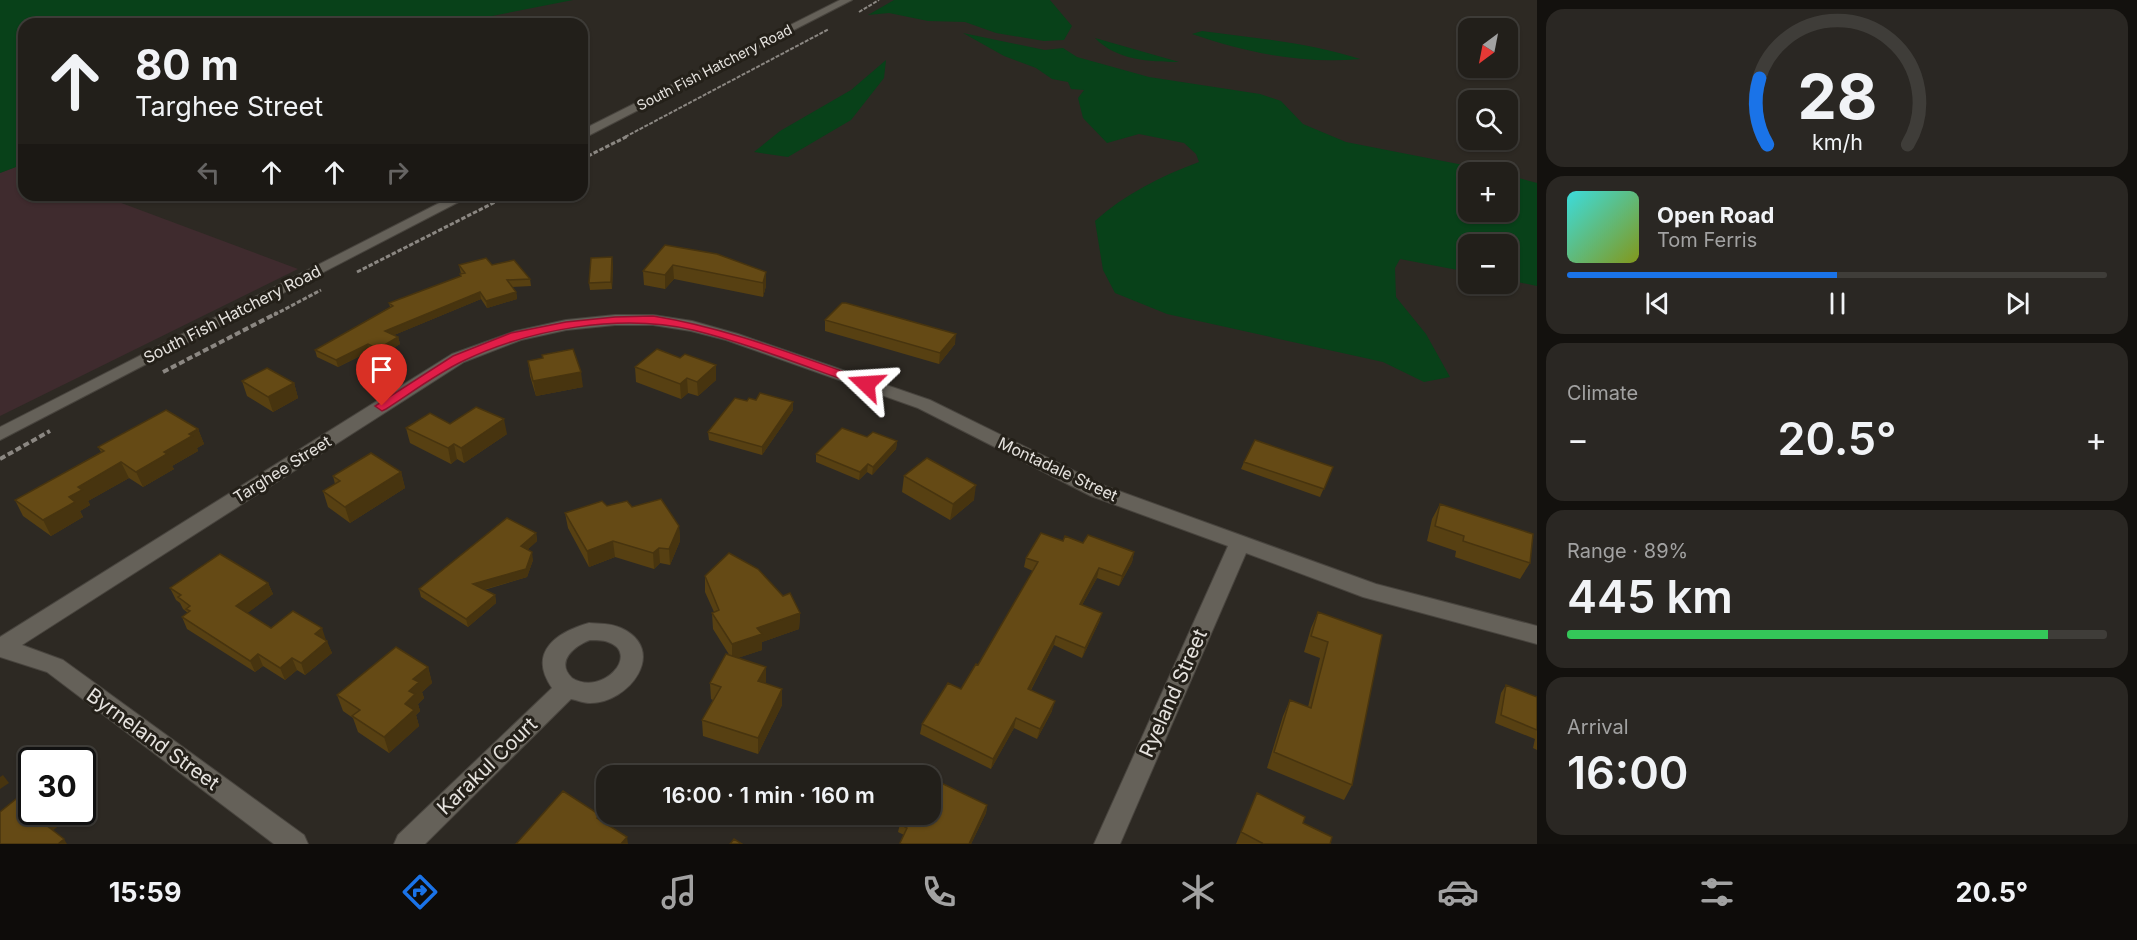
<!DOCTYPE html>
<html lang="en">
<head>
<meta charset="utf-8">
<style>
	:root { --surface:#221f1a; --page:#2a2723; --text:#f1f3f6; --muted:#a2a2a2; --line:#3f3d39; --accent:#1a73e8 }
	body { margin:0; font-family:Inter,sans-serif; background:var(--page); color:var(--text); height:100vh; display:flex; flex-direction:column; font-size:22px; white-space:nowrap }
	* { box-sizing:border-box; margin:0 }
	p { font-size:20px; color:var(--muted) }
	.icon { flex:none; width:33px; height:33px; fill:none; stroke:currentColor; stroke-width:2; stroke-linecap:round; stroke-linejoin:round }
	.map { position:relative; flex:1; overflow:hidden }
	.drawer { display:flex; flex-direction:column; gap:9px; padding:9px; background:#13110e; width:600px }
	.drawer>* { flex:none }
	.banner { position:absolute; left:18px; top:18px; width:570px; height:183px; border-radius:18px; box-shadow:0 2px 4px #0004,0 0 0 2px var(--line); background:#221f1a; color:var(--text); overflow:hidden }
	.needle { width:39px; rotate:212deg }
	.fabs { position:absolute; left:1458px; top:18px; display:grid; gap:12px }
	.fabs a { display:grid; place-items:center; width:60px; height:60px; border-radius:12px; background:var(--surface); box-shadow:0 2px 4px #0004,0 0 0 2px var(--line); font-size:30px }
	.speed { position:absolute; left:18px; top:747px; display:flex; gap:12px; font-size:30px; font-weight:700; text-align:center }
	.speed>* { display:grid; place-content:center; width:78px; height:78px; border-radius:50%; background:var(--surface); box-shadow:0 2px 4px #0004,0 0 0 2px var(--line); line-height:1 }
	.speed .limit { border:3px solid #111; border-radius:9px; background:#fff; color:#111 }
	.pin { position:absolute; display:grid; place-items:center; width:51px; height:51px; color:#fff; margin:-62px -26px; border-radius:50% 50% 50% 0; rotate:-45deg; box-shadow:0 0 6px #0007 }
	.pin .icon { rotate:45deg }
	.me { position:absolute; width:66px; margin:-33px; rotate:290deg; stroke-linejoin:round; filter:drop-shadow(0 0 4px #0008) }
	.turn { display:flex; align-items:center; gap:21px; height:126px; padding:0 18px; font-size:27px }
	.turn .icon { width:78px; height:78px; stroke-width:2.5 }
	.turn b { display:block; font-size:42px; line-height:51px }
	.lanes { display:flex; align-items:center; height:57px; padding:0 18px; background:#0003; justify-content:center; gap:30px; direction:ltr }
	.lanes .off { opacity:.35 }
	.big { font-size:45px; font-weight:600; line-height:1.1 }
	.drawer .widget { flex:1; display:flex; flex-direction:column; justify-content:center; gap:9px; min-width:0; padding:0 21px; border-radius:18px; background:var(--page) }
	.drawer .dial { align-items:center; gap:0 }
	.dial svg { height:156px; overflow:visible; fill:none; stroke:var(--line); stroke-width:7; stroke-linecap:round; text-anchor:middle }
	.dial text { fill:var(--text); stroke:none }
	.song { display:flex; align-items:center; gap:18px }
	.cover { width:72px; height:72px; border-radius:9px; background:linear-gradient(135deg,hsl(180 70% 55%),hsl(70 70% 35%)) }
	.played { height:6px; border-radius:3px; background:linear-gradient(90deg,var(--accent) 50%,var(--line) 50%) }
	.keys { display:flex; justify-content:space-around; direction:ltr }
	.heat { display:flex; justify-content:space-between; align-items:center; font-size:33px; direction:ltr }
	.charge { height:9px; border-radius:4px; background:linear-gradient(90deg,#34c759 89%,var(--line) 0) }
	.trip { position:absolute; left:596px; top:765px; width:345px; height:60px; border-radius:18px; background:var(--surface); box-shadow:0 2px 4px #0004,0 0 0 2px var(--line); font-weight:600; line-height:60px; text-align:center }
	.dock { display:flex; height:96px; justify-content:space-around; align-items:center; background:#0e0c0a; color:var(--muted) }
	.dock .icon { width:42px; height:42px }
	.dock .active { color:var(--accent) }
	.dock b { font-size:27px; color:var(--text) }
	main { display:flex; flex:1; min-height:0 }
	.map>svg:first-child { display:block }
</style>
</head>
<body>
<main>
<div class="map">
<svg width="1537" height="844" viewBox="0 0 1537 844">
	<rect width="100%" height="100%" fill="#2d2923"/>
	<!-- commercial -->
	<path fill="#3f2b2e" d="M 20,165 L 24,167 L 24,195 L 100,195 L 298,269 L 0,416 L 0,173 Z"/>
	<!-- green -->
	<path fill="#084119" d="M 0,0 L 573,0 L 451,24 L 24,24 L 24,164 L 0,173 Z
		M 894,0 L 1050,0 L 1072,26 L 1064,40 L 1044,41 L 996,33 L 965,22 L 928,21 L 889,13 L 868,15 Z
		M 1202,31 C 1255,38 1310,43 1360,59 C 1302,64 1247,53 1192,34 Z
		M 963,33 L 1045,50 L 1063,48 L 1077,57 L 1149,77 L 1260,94 L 1281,101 L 1303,124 L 1346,142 L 1499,172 L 1468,172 L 1468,212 L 1508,212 L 1508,175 L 1537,183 L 1537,286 L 1508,280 L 1508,244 L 1468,244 L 1468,272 L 1400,259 L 1395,268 L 1396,297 L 1426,334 L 1450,377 L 1424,382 L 1383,362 L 1167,314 L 1115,293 L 1103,270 L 1095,221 C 1125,194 1161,176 1199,162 L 1196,154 L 1184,143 L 1139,134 L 1107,143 L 1083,118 L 1078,98 L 1084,90 L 1071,89 L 1068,82 L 1052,79 L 1036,68 L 1004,56 Z
		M 1095,38 L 1179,62 C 1149,62 1116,60 1095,38 Z
		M 886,60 L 884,78 L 851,120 L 788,157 L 754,152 L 780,131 L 851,90 Z"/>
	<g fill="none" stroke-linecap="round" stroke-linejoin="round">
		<!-- street casing -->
		<g stroke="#48443e" stroke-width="2">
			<path id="street" d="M 615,315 L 653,315 L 692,321 L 738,334 L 930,400 L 1105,486 L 1376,584 L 1537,626 L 1537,644 L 1363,597 L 1246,553 L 1120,844 L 1094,844 L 1228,546 L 1091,496 L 918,408 L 726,340 L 691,331 L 653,325 L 615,325 L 566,330 L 521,340 L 464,362 L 22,645 L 63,660 L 304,835 L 308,844 L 274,844 L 47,672 L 0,657 L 0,637 L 452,354 L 516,331 L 566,320 Z
				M 589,623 C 599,624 611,623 621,628 C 669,650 629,704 589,703 C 584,703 577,700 571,699 L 425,844 L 394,844 L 398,835 L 552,688 C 527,652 557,632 589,623 ZM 590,640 C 595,640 603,640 608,642 C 641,653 603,697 572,678 C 555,662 574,646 590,640 Z"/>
		</g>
		<!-- secondary casing -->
		<g stroke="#48443e" stroke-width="2">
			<path id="secondary" d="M 840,0 L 852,0 L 582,139 L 582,130 Z
				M 455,195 L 472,195 L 0,440 L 0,427 Z"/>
		</g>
		<!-- path-far2 -->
		<path stroke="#8b8782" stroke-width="2" stroke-dasharray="4 1.5" stroke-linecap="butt" d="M 859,12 L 879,0
			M 625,137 L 829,29"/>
		<!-- path-far1 -->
		<path stroke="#8b8782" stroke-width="3" stroke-dasharray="4.5 2" stroke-linecap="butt" d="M 582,159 L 628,136
			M 357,272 L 509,195
			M 274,315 L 321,290"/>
		<!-- path -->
		<path stroke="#8b8782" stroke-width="4" stroke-dasharray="6 3" stroke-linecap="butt" d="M 163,372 L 277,313
			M 0,459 L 50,431"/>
		<!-- street -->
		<use href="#street" fill="#656159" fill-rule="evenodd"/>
		<!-- secondary -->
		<use href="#secondary" fill="#656159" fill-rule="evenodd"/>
	</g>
	<!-- wall -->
	<path fill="#574012" d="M 665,245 L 766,272 L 766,286 L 763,297 L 674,279 L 665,289 L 644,285 L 643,271 Z
		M 613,264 L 612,289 L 590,290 L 589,283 Z
		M 459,265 L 492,265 L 530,279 L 531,286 L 512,287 L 516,292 L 517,299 L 487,308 L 481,299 L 394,335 L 398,337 L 400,344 L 380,356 L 370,351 L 338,367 L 317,357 L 315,350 L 390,307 L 389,303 L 461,276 L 461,274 Z
		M 825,320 L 955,344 L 939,364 L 825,331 Z
		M 542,358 L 583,387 L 536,396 L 530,376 L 528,361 Z
		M 635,367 L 716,380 L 698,396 L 688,393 L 681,399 L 636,382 Z
		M 242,381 L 294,383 L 298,398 L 273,412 L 247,396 Z
		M 756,400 L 793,410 L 762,455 L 709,440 L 708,432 L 747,401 Z
		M 450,424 L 507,434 L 464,463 L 457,459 L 451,464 L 410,443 L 406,428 Z
		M 198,429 L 204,444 L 197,448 L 198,451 L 172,466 L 174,469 L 143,487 L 129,478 L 88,501 L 90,505 L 80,511 L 83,517 L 51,536 L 23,516 L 15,500 L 101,452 L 98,447 Z
		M 867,437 L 897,441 L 896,449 L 872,475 L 867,472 L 859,480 L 816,462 L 816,454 Z
		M 1244,462 L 1333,467 L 1320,497 L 1241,469 Z
		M 401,472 L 405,488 L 350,523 L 328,507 L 323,491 L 335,484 L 333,476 Z
		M 904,476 L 974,500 L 950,520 L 902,492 Z
		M 1440,504 L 1530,563 L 1520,579 L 1455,557 L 1456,551 L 1427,541 L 1432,519 Z
		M 607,506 L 632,507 L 679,526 L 680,541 L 670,565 L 660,563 L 654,569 L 615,557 L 589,567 L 568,528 L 565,513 Z
		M 536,533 L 537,541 L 528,549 L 533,560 L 527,577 L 484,590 L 495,595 L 496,603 L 468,627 L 421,597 L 419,589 Z
		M 1063,541 L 1083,543 L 1134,552 L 1132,562 L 1119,586 L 1097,578 L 1082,605 L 1102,613 L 1099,622 L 1082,658 L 1054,645 L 1031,690 L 1052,711 L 1037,739 L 1014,728 L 991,769 L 920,734 L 922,724 L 961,689 L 978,665 L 1033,571 L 1024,567 L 1026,558 Z
		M 705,576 L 800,613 L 799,629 L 762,642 L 762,650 L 737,658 L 766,684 L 782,689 L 782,705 L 758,754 L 703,736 L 702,720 L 713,700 L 711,699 L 710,683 L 730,656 L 713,629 L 712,613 L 714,612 L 705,592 Z
		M 268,583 L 273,594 L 247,613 L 271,628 L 326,640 L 332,653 L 305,675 L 297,670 L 285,680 L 263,666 L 255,672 L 187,629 L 182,617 L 188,613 L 183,609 L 180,603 L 176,600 L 170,588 Z
		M 1318,612 L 1382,635 L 1352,785 L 1344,800 L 1267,768 L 1283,716 L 1290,700 L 1308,707 L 1320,658 L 1304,652 L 1311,628 Z
		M 428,667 L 432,683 L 422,692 L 424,698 L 418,704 L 420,711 L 416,715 L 419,726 L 389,753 L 358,732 L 353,718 L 343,711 L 337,695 Z
		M 1506,685 L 1537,697 L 1537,750 L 1533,748 L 1535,739 L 1495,723 L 1501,693 Z
		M 1257,793 L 1303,823 L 1330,844 L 1236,844 Z
		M 987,805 L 986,813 L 971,844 L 900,844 L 904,835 L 898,832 L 900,824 Z"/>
	<!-- shaded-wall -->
	<path fill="#47340f" d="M 612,257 L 613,264 L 612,289 L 611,282 Z
		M 673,265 L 674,279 L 665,289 L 665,275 Z
		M 766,272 L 766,286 L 763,297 L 763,283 Z
		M 480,292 L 481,299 L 387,338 L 385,331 Z
		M 516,292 L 517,299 L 487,308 L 486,301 Z
		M 956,334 L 955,344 L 939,364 L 940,353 Z
		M 398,337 L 400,344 L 380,356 L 378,349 Z
		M 368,344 L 370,351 L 338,367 L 336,360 Z
		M 716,365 L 716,380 L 698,396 L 697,382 Z
		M 581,372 L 583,387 L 536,396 L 533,381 Z
		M 687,378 L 688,393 L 681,399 L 680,384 Z
		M 294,383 L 298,398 L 273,412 L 268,397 Z
		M 793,402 L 793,410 L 762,455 L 762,447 Z
		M 504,419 L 507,434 L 464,463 L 461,448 Z
		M 198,429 L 204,444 L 197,448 L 198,451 L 172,466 L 174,469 L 143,487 L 136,472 L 189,434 Z
		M 897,441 L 896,449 L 872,475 L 873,467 Z
		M 454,444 L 457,459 L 451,464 L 448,448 Z
		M 121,462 L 129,478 L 88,501 L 90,505 L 80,511 L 83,517 L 51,536 L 43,520 L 69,497 L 78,487 Z
		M 868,464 L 867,472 L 859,480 L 860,472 Z
		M 401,472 L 405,488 L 350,523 L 345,507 Z
		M 976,485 L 974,500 L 950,520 L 953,504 Z
		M 679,526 L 680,541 L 670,565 L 669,549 Z
		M 536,533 L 537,541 L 523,554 L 521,546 Z
		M 613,541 L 615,557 L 589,567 L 587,551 Z
		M 659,548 L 660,563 L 654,569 L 653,553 Z
		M 532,552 L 533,560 L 527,577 L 475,592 L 473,584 Z
		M 1134,552 L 1132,562 L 1119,586 L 1122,576 Z
		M 1099,568 L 1097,578 L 1077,614 L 1080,604 Z
		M 268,583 L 273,594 L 241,618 L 236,606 Z
		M 495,595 L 496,603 L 468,627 L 466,619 Z
		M 800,613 L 799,629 L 762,642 L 762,650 L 732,660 L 732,644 L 757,628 Z
		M 1102,613 L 1099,622 L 1082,658 L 1085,648 Z
		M 322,628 L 326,640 L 315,634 Z
		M 1056,636 L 1054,645 L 1026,699 L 1028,689 Z
		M 327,641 L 332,653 L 305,675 L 301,663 Z
		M 258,654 L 263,666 L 255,672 L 250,661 Z
		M 292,658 L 297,670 L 285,680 L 280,668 Z
		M 428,667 L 432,683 L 422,692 L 424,698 L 418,704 L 420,711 L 416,715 L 419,726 L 389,753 L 384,737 L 405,704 L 413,679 Z
		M 766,667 L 766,683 L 758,681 Z
		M 782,689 L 782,705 L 758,754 L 758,738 Z
		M 1055,701 L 1052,711 L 1037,739 L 1040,729 Z
		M 1016,718 L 1014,728 L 991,769 L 993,759 Z
		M 3,775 L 9,783 L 0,789 L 0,777 Z
		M 987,805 L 986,813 L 971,844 L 969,844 Z
		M 46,812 L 51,812 L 60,825 L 48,834 L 37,818 Z
		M 627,837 L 628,844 L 621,844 Z
		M 64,839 L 67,844 L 58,844 Z"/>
	<!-- building -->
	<path fill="#654a15" stroke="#47340f" stroke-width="1.5" d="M 665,245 L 717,254 L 766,272 L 763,283 L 673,265 L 665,275 L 643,271 Z
		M 612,257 L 611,282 L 589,283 L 591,258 Z
		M 486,258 L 492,265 L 514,260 L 530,279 L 507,280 L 516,292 L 486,301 L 480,292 L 385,331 L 398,337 L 378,349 L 368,344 L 336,360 L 315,350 L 393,306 L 389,303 L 461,276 L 460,274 L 465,273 L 459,265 Z
		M 842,303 L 846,303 L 956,334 L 940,353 L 825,320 Z
		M 573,349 L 581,372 L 533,381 L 528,361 L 543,358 L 542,355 Z
		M 657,349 L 680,358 L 685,354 L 716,365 L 697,382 L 687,378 L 680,384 L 635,367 Z
		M 267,368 L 294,383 L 268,397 L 242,381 Z
		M 760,393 L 793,402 L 762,447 L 708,432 L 735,398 L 747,401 L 749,398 L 756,400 Z
		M 476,407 L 504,419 L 461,448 L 454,444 L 448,448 L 406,428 L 430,413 L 450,424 Z
		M 166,410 L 198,429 L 189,434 L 192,436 L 164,452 L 167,454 L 136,472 L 121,462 L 78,487 L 82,490 L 69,497 L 75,502 L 43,520 L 15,500 L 104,451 L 98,447 Z
		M 842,428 L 867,437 L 873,432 L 897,441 L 873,467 L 868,464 L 860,472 L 816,454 Z
		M 1255,440 L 1333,467 L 1324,489 L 1244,462 Z
		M 371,453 L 401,472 L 345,507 L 323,491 L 340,481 L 333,476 Z
		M 927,458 L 976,485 L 953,504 L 904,476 Z
		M 661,499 L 679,526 L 669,549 L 659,548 L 653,553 L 613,541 L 587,551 L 565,513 L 602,501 L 607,506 L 627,501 L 632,507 Z
		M 1440,504 L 1533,534 L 1530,563 L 1463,541 L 1464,536 L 1435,526 Z
		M 507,518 L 536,533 L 521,546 L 532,552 L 526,569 L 473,584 L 495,595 L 466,619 L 419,589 Z
		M 1041,533 L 1063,541 L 1065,536 L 1083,543 L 1088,535 L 1134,552 L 1122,576 L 1099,568 L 1080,604 L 1102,613 L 1085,648 L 1056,636 L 1028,689 L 1055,701 L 1040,729 L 1016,718 L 993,759 L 922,724 L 948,683 L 961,689 L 976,664 L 978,665 L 1038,562 L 1026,558 Z
		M 729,553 L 758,569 L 783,596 L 790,593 L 800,613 L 757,628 L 762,634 L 732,644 L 712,613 L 719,610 L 705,576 Z
		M 220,554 L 268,583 L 236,606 L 271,628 L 293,611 L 322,628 L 315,634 L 327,641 L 301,663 L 292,658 L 280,668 L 258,654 L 250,661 L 182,617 L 190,611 L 186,609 L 190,606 L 178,597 L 181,595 L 170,588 Z
		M 1318,612 L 1382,635 L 1352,785 L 1274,752 L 1290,700 L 1311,708 L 1328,642 L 1311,636 Z
		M 396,647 L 428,667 L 413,679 L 419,682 L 409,691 L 415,694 L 405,704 L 414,710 L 384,737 L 352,716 L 360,710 L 337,695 Z
		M 726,654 L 766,667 L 758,681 L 782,689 L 758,738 L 702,720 L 721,687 L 710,683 Z
		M 1506,685 L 1537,697 L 1537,730 L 1501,715 Z
		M 937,781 L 987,805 L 969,844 L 902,844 L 900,843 L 907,828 L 900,824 L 904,814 L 930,814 L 930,795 Z
		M 26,791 L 32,795 L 32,812 L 46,812 L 37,818 L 64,839 L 58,844 L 0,844 L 0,812 Z
		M 563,791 L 600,815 L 597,818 L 627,837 L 621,844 L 516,844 Z
		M 1257,793 L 1305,817 L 1303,823 L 1332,837 L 1330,844 L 1261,844 L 1262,843 L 1241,832 Z
		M 734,839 L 742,844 L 730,844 Z"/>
	<!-- route -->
	<path fill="#e11d48" stroke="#92132f" stroke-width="1.5" d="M 653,316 C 728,328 798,356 870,381 L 872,384 L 870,386 L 861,386 C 806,367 750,344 693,330 C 621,313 529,329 463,361 C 436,374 411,393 386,409 L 382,411 L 375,406 L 453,356 L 511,333 L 566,322 L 615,317 Z"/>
	<g text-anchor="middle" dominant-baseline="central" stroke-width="6" stroke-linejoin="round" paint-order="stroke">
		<!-- far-street labels -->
		<g font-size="14" fill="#e5e2de" stroke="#242019">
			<text transform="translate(714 67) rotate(-27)">South Fish Hatchery Road</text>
		</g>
		<!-- street labels -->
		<g font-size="16" fill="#e5e2de" stroke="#242019">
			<text transform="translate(232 314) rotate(-27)">South Fish Hatchery Road</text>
			<text transform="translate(282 469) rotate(-32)">Targhee Street</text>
			<text transform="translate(1058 469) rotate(25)">Montadale Street</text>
		</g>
		<!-- near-street labels -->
		<g font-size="20" fill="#e5e2de" stroke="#242019">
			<text transform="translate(1173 693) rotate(-66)">Ryeland Street</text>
			<text transform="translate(153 739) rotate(36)">Byrneland Street</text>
			<text transform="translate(487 766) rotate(-44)">Karakul Court</text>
		</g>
	</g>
</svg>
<div class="fabs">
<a><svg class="needle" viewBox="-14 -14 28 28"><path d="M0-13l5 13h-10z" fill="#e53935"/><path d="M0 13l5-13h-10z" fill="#a2a2a2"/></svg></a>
<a><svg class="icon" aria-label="search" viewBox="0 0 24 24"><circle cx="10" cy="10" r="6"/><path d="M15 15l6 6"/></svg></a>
<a>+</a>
<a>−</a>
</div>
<div class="speed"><div class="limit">30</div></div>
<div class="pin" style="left:382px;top:406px;background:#d93025"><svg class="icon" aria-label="arrive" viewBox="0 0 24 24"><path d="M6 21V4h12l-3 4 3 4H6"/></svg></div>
<svg class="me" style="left:866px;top:384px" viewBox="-20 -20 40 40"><path d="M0-17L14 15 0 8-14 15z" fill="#e11d48" stroke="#fff" stroke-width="4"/></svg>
<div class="trip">16:00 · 1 min · 160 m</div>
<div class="banner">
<div class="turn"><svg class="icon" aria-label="ahead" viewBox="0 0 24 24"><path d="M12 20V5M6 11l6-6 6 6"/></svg><div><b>80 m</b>Targhee Street</div></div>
<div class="lanes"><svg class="icon off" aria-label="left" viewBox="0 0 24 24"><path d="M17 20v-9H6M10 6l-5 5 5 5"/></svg><svg class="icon" aria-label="ahead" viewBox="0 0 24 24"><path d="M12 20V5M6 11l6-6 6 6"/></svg><svg class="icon" aria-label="ahead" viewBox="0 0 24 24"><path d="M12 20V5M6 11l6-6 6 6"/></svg><svg class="icon off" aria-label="right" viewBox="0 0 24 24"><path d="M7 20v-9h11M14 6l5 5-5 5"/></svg></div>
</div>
</div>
<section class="drawer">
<div class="widget dial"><svg viewBox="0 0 100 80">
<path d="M14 69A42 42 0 1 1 86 69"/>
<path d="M14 69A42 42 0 0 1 10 35" stroke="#1a73e8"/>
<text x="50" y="56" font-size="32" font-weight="700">28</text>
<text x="50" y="72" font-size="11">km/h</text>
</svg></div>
<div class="widget">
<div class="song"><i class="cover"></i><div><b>Open Road</b><p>Tom Ferris</p></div></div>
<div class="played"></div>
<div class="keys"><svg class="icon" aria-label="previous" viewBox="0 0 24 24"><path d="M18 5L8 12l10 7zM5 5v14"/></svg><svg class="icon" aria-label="pause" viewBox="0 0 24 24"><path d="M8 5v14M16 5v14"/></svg><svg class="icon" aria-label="next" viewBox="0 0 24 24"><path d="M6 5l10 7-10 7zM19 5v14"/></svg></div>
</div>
<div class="widget"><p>Climate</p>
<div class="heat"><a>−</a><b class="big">20.5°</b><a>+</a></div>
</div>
<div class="widget"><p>Range · 89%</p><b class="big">445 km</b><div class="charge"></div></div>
<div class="widget"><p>Arrival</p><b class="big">16:00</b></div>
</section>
</main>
<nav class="dock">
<b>15:59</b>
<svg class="icon active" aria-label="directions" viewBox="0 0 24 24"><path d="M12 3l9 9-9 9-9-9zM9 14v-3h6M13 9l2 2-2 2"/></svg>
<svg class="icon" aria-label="music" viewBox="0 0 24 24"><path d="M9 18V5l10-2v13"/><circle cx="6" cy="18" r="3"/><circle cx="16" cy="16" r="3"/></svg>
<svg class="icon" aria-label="phone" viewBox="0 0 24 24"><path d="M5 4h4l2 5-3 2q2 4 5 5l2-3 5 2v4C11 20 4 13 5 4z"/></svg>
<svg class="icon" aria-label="climate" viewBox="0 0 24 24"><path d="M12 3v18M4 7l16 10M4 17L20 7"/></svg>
<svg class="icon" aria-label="car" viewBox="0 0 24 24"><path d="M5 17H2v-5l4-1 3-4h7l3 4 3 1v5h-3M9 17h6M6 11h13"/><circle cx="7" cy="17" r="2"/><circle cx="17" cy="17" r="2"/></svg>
<svg class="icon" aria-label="filters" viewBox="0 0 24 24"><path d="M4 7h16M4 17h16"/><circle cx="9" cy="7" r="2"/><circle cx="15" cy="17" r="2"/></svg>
<b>20.5°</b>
</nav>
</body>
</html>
